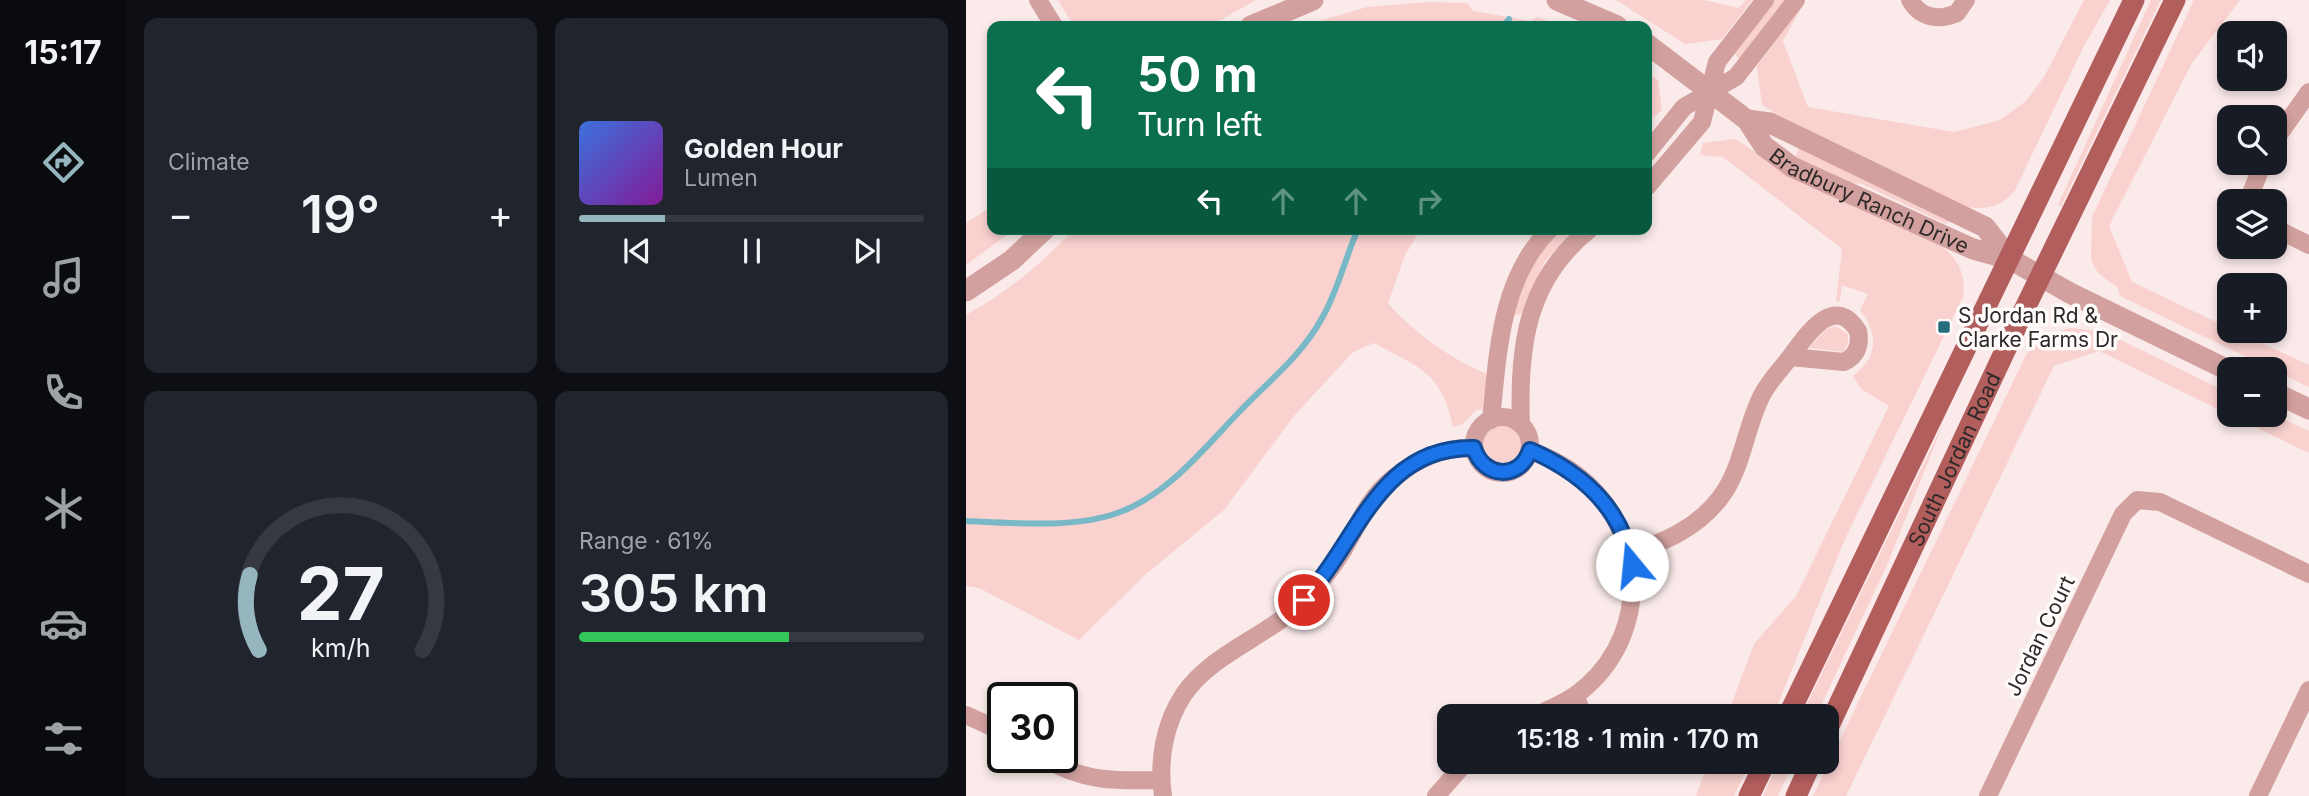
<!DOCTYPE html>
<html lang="en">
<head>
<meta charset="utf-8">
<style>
	:root { --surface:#171b24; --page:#20242c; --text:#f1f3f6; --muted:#9ea1a6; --line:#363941; --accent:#96b6bf }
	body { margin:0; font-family:Inter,sans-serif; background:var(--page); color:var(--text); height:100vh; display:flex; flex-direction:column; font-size:26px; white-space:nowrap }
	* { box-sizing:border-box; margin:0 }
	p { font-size:23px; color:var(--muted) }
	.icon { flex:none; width:38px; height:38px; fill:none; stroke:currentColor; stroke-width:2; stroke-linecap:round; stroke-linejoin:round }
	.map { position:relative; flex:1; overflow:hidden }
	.drawer { display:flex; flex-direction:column; gap:18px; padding:18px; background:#0d0f14; width:840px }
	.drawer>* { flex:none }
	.guide { position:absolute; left:21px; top:21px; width:665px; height:214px; border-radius:14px; box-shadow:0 4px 10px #0003; background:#0b6e4f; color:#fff; overflow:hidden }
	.buttons { position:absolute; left:1251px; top:21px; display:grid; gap:14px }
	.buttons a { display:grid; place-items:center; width:70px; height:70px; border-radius:14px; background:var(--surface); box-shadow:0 4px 10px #0003; font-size:35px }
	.speed { position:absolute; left:21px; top:682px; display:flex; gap:14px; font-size:35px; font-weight:700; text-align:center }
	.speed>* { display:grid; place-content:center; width:91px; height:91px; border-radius:50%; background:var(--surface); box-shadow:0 4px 10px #0003; line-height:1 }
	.speed .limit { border:4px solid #111; border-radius:10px; background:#fff; color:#111 }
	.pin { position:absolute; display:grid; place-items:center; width:60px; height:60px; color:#fff; margin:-30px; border:4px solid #fff; border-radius:50%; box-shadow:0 2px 7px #0007 }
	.me { position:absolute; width:77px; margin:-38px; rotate:343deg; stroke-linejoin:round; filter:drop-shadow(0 0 5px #0008) }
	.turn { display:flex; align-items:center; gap:24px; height:147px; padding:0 35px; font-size:32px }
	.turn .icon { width:91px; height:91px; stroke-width:2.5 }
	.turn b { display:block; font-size:49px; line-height:60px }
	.lanes { display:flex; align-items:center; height:66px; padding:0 35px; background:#0003; justify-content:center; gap:35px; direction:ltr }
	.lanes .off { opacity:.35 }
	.big { font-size:52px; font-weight:600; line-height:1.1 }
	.drawer .card { flex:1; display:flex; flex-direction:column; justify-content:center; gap:10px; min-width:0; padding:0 24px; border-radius:14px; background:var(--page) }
	.drawer .dial { align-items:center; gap:0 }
	.dial svg { height:182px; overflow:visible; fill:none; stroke:var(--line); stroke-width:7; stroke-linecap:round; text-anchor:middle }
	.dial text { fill:var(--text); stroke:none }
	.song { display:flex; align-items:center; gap:21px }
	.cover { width:84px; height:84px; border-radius:10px; background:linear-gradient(135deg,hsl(220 70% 55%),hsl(290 70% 35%)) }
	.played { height:7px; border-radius:4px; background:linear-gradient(90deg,var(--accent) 25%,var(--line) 25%) }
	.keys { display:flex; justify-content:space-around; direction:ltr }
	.heat { display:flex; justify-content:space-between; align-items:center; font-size:38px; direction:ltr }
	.charge { height:10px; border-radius:5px; background:linear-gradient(90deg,#34c759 61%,var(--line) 0) }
	.drawer .tiles { flex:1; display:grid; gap:18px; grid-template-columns:repeat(2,1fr) }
	.trip { position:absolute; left:471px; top:704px; width:402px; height:70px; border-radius:14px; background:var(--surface); box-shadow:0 4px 10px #0003; font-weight:600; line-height:70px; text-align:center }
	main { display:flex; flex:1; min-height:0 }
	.tab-bar { display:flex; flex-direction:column; width:126px; justify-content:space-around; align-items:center; background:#090b0e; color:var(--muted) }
	.tab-bar .icon { width:49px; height:49px }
	.tab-bar .selected { color:var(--accent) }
	.tab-bar b { font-size:32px; color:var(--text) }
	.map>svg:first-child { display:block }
</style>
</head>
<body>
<main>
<nav class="tab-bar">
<b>15:17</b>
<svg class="icon selected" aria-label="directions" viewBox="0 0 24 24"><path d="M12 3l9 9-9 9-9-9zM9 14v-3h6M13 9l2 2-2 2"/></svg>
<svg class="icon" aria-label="music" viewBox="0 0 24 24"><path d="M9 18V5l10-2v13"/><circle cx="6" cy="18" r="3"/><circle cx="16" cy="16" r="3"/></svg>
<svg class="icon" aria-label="phone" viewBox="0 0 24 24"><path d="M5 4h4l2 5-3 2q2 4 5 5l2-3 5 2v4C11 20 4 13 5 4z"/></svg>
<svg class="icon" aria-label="climate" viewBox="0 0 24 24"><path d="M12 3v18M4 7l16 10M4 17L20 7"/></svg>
<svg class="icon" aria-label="car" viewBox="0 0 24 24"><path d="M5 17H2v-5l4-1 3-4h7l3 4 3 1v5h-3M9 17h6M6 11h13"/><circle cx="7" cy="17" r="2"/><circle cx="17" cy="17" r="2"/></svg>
<svg class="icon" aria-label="filters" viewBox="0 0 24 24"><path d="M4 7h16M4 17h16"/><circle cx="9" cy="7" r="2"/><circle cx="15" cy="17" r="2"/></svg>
</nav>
<section class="drawer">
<div class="tiles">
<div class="card"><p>Climate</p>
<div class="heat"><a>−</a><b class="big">19°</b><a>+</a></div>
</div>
<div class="card">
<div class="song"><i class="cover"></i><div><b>Golden Hour</b><p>Lumen</p></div></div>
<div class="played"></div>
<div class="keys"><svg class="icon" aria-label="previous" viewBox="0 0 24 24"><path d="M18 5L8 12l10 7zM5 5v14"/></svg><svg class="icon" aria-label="pause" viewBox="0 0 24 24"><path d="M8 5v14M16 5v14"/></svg><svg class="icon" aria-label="next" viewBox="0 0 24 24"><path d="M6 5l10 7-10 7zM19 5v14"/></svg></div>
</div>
<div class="card dial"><svg viewBox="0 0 100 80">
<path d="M14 69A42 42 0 1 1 86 69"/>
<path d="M14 69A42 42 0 0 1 10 36" stroke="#96b6bf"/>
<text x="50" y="56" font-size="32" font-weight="700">27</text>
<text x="50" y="72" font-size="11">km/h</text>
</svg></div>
<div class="card"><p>Range · 61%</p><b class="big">305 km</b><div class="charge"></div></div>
</div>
</section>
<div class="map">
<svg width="1343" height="796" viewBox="0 0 1343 796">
	<rect width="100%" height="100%" fill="#faeae9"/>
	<!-- green -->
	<path fill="#f9d1cf" d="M 92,0 L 290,0 L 244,26 L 108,26 Z
		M 650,0 L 738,0 L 773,8 L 780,0 L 786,0 L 756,39 L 719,44 Z
		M 808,0 L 820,0 L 775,58 L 772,58 L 768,52 Z
		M 1118,0 L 1144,0 L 1118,46 L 1049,190 C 1032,211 1016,210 990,205 L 850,137 L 796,105 L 791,66 L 835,8 L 817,41 L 842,107 L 988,132 L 1034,120 L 1060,101 L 1078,77 Z
		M 1185,0 L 1195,0 L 1095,206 L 1092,205 Z
		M 1228,0 L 1274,0 L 1226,63 L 1143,226 L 1166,282 L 1263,328 L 1264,331 L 1270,331 L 1343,365 L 1343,387 L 1154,296 L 1151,287 L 1132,273 L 1125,260 L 1126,217 Z
		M 464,2 L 501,3 L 507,11 L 565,21 L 571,17 L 598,26 L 336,26 L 401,7 Z
		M 681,72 L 692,80 L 696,110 L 681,123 Z
		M 769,139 L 820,171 L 977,247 C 993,260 1000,276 997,297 L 879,539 L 807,716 L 761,716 L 788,644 L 830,596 L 923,406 L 895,389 L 887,376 C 912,357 913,334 894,310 L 902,294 L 876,285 L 874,301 L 870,301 L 876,249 L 757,157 L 734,155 L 737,143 Z
		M 837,147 L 983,218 L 983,222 L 980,224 L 896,184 L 880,183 L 829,159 L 832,149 Z
		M 26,206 L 26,229 L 49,229 L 0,265 L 0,223 Z
		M 108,229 L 455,229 L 439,255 L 422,303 C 447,332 486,360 521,374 L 516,410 L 511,409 L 497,424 L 487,427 C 476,372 454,368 408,343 L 387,352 L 328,416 L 258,510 L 180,574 L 113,640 L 13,588 L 0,586 L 0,315 C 41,292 76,264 108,229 Z
		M 595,229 L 610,229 L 579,261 L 555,314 L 551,315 L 548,313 C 558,281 571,253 595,229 Z
		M 869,326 L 882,334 L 882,344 L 877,352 L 843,348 L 859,330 Z
		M 1105,328 L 1138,332 L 1263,393 L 1264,415 L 1133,351 L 1088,366 L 880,796 L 847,796 L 1061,353 L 1087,333 Z
		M 1264,415 L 1309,415 L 1343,431 L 1343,453 Z
		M 977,424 L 922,563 L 850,716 L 835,716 Z
		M516 444a20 20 0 1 1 40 0a20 20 0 1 1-40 0Z
		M 743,761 L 785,761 L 768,796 L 730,796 Z
		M 813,761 L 828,761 L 812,796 L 797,796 Z"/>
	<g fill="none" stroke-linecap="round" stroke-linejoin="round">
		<!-- stream -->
		<path stroke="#78b8c7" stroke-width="6" d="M 537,26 L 543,19
			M 0,521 C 45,523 111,529 154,512 C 203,494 240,446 275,410 C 304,380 336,355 356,318 C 372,291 379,258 392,229"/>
		<!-- minor -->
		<path stroke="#d2a19f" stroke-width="18" d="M 72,0 L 88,26
			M 944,0 C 954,18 973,21 991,13 L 1000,0
			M 1309,140 L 1343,92
			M 681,153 L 718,107 L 770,77 L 830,0
			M 681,187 L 736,122 L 751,62 L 799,0
			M 1286,201 L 1285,193 L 1297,163
			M 1309,228 L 1343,245
			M508 445a28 28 0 1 1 56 0a28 28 0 1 1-56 0Z
			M 525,420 C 532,353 534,279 584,229
			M 555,425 C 552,347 560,280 624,229
			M 564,450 C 580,457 597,464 611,475 C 680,528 685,628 621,686 C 606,700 587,707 569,716
			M 664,553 C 699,542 731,528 754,498 C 777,468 779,428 796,395 C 804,380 815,369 825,356 C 840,336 868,292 892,331 C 895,345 891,356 878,362 L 824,357
			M 609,696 L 618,716
			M 0,715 L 37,732
			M 78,758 C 116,782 151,781 195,780
			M 197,796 C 192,761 198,724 218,694 C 247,652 304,636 339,599 C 354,584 367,567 378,549 C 392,525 403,497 426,479 C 451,459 476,447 508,448
			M 470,796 L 501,761
			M 1022,796 L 1157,514 L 1171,500 L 1194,502 L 1343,574
			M 1292,796 L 1343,690"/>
		<!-- tertiary -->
		<g stroke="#d2a19f" stroke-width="21">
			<path d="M 591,0 L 651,26"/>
			<path d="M 285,26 L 347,0"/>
			<path id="s1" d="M 681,44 L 781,120 L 798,146 L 826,167 L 1007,249 L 1044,259 L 1104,293 L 1264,371"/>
			<path d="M 781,120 L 804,123 L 1019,227 L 1044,259"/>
			<path d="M 0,291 L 46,260 L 79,229"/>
			<path d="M 1309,393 L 1343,409"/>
		</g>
		<!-- primary -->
		<g stroke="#b25e5d" stroke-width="21">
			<path d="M 822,716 L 1168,0"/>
			<path id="s2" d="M 861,730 L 1060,306 L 1209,0"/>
			<path d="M 783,796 L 800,761"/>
			<path d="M 830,796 L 846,761"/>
		</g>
	</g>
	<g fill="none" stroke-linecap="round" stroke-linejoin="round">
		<!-- route casing -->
		<g stroke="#114b97" stroke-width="18">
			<path id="route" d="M 338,600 C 392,541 413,446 508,448 C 517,478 554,481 564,450 C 615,472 656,507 666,565"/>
		</g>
		<!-- route -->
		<use href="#route" stroke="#1a73e8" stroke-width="12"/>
	</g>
	<!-- markers -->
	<rect fill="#266c7b" stroke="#fefbfa" stroke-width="2.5" x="971" y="320" width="14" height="14" rx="3.5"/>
	<g text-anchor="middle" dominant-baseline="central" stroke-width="7" stroke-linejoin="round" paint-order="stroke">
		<!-- street labels -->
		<g font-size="21" fill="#2f2929" stroke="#fefbfa">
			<text stroke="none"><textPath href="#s1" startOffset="276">Bradbury Ranch Drive</textPath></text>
			<text stroke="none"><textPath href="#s2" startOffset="299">South Jordan Road</textPath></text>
			<text transform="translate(1074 636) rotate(-64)">Jordan Court</text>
		</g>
		<!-- poi labels -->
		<g font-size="21" fill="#2f2929" stroke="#fefbfa" text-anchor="start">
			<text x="992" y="315">S Jordan Rd &amp;<tspan x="992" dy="24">Clarke Farms Dr</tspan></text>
		</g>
	</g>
</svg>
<div class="buttons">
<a><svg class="icon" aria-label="sound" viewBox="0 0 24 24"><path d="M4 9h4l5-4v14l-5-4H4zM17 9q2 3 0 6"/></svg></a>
<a><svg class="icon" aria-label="search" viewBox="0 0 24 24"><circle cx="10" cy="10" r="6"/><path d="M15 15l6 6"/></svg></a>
<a><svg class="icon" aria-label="layers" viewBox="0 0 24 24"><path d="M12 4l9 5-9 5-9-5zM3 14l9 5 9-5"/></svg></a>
<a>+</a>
<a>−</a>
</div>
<div class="speed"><div class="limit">30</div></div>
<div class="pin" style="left:338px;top:600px;background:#d93025"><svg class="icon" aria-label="arrive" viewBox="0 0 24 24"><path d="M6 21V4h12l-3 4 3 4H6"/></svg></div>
<svg class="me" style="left:666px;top:565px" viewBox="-20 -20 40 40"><circle r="19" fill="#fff"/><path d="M0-13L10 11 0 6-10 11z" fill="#1a73e8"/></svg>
<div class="trip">15:18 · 1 min · 170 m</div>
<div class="guide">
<div class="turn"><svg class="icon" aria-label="left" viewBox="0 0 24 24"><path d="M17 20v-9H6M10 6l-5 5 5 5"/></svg><div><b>50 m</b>Turn left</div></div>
<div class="lanes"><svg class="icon" aria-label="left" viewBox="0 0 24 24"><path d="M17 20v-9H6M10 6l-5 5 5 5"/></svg><svg class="icon off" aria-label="ahead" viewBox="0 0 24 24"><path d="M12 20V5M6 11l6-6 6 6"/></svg><svg class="icon off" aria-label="ahead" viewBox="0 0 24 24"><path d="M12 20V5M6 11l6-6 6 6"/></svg><svg class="icon off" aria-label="right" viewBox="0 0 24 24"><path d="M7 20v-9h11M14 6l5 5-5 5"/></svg></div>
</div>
</div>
</main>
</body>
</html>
